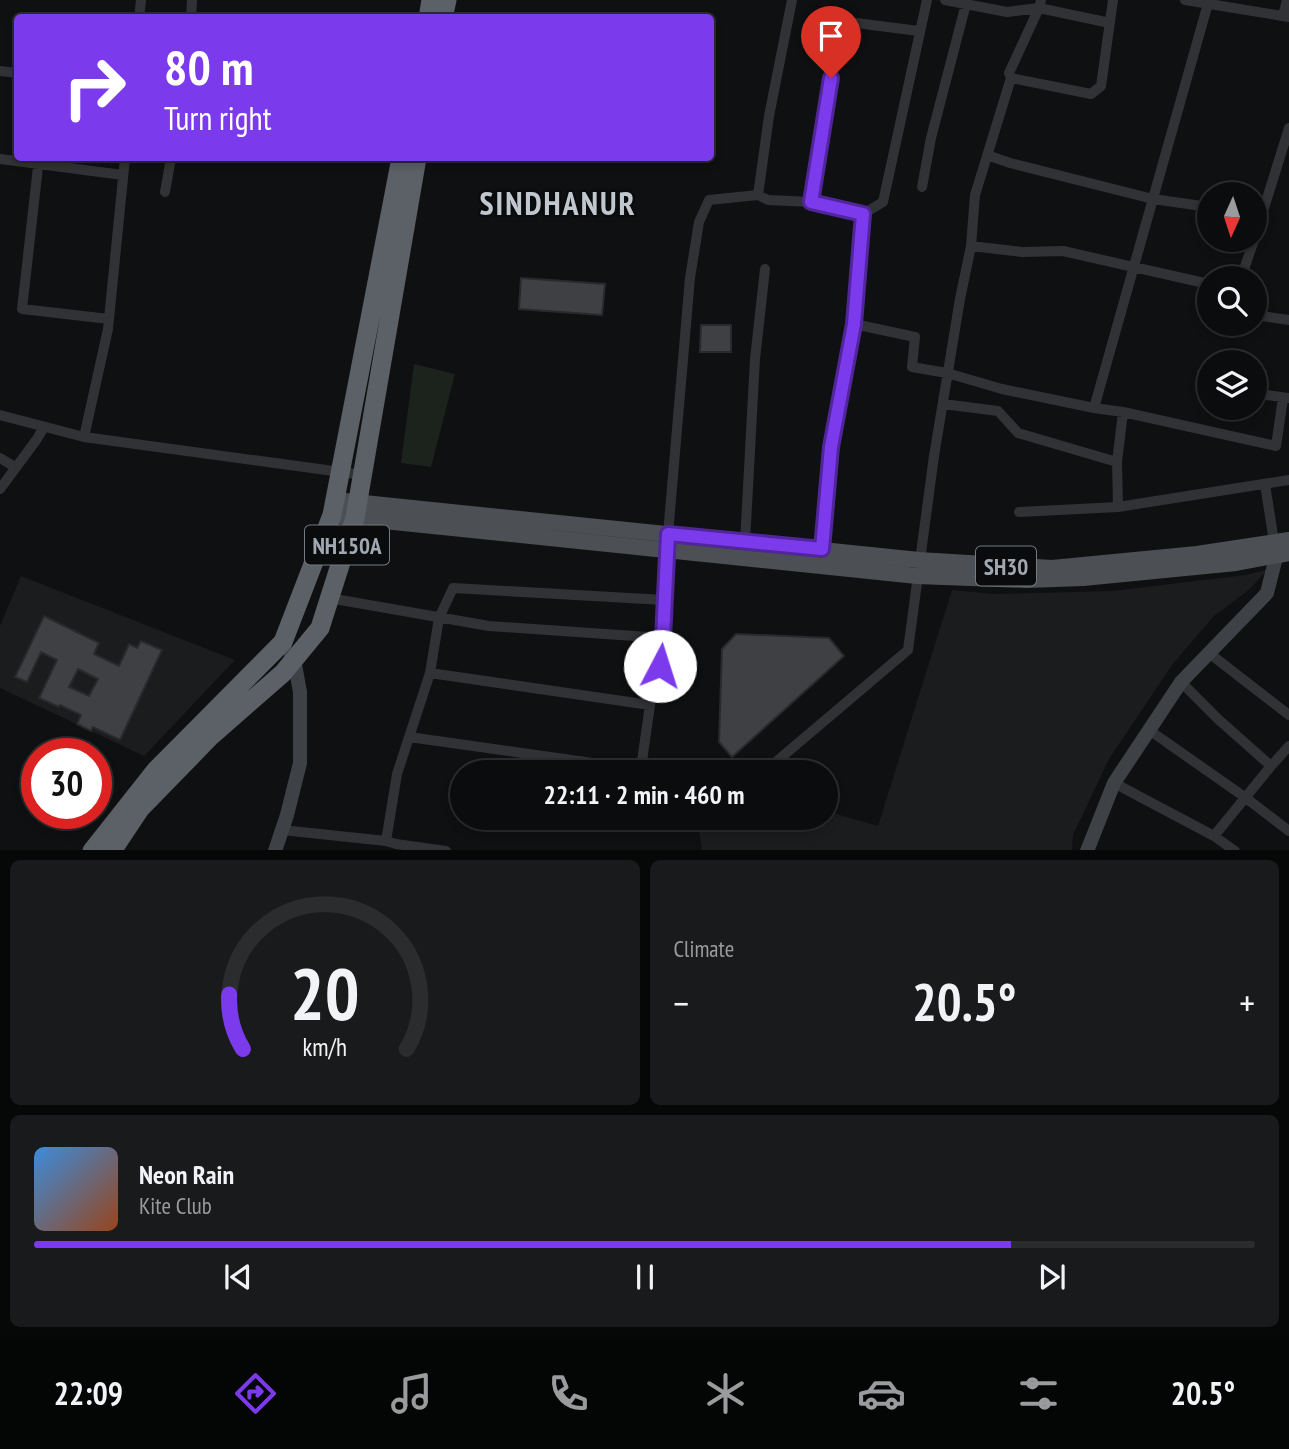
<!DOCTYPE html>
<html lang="en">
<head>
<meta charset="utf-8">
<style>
	:root { --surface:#0b0c0d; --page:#191a1b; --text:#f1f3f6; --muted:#9a9b9d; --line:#2b2c2e; --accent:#7c3aed }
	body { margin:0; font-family:"PT Sans Narrow",sans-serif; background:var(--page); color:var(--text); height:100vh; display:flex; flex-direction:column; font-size:26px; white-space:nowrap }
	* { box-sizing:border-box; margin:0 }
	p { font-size:23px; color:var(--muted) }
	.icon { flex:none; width:38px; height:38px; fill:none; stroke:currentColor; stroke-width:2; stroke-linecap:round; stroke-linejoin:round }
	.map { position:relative; height:850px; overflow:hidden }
	.side { display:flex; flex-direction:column; gap:10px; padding:10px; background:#060707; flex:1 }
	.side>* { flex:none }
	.hud { position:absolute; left:14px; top:14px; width:700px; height:147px; border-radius:7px; box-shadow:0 4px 10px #0003,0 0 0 2px var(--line); background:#7c3aed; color:#fff; overflow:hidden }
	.needle { width:46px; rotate:183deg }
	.fabs { position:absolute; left:1197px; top:182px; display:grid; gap:14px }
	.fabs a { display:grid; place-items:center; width:70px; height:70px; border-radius:50%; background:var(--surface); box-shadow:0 4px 10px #0003,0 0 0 2px var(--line); font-size:35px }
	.speed { position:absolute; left:21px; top:738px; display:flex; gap:14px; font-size:35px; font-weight:700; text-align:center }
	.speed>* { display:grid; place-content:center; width:91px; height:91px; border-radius:50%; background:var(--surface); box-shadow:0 4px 10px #0003,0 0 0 2px var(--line); line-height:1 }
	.speed .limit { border:10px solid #d22; background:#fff; color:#111 }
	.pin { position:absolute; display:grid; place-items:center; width:60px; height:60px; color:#fff; margin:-72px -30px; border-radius:50% 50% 50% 0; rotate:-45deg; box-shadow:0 0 7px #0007 }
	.pin .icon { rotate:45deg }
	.me { position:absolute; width:77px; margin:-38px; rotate:5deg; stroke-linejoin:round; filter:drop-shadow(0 0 5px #0008) }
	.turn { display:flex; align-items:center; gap:24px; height:147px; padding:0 35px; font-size:32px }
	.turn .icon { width:91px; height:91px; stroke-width:2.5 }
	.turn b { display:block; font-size:49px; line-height:60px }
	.big { font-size:52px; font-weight:700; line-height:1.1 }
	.side .tile { flex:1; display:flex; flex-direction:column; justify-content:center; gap:10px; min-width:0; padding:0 24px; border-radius:10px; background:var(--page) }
	.side .dial { align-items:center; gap:0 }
	.dial svg { height:182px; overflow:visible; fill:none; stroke:var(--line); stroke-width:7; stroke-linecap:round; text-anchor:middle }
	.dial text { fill:var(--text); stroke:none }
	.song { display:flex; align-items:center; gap:21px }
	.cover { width:84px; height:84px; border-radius:10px; background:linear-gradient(135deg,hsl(210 70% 55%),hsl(20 70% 35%)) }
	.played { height:7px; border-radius:4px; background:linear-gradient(90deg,var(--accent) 80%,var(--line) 80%) }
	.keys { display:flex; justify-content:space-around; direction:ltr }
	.heat { display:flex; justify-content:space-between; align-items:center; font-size:38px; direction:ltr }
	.side .tiles { flex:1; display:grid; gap:10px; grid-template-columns:1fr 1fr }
	.tile:last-child { grid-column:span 2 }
	.trip { position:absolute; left:450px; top:760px; width:388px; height:70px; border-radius:35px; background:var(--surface); box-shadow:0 4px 10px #0003,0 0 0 2px var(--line); font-weight:700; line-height:70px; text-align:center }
	.tabs { display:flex; height:112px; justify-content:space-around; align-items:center; background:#040505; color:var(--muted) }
	.tabs .icon { width:49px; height:49px }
	.tabs .on { color:var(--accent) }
	.tabs b { font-size:32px; color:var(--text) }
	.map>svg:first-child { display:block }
</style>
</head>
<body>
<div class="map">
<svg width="1289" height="851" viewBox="0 0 1289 851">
	<rect width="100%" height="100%" fill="#0f1011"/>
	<!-- built -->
	<path fill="#1b1c1e" d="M 1267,570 L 1250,589 L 1214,616 L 1172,665 L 1109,759 L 1073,835 L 1072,850 L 702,850 L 697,817 L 826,817 L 826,811 L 878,826 L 952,590 L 994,594 L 1113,591 L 1245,575 Z
		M 21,576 L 235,660 L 144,756 L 0,688 L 0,626 Z"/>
	<!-- green -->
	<path fill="#1c231c" d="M 414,364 L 455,374 L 431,467 L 401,463 Z"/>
	<!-- building -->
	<path fill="#3e4044" stroke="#292a2d" stroke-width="2" fill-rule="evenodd" d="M 521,278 L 605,284 L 602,315 L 519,309 Z
		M 701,325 L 731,325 L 731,352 L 700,352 Z
		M 44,616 L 99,643 L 94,654 L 119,666 L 129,644 L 137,648 L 141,641 L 162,650 L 120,740 L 93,727 L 91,731 L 77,724 L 81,715 L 60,705 L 59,707 L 39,698 L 57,660 L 41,652 L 27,682 L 15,677 ZM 78,669 L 98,679 L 89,696 L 69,687 Z
		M 736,634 L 829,638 L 844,656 L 732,757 L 719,742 L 722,649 Z"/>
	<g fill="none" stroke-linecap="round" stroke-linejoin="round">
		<!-- street -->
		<path stroke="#303236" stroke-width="10" d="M 1041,0 L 1039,8 L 1110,23
			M 1185,0 L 1289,17
			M 1283,16 L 1287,0
			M 139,18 L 141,0
			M 191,18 L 192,0
			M 0,71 L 18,73
			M 1011,78 L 1091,94 L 1101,86 L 1113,0
			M 987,155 L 1010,163 L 1153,199 L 1209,207
			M 39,158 L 22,309 L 109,319
			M 0,159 L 123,175
			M 922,187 L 931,138 L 967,0
			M 165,192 L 171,158
			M 758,195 L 769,116 L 792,0
			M 811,202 L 841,26 L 844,23 L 856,23 L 919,31
			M 1255,237 L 1289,128
			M 971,246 L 1022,252 L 1063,251 L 1209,284
			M 1241,278 L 1254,240
			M 1255,309 L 1262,316 L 1289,320
			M 854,324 L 915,337 L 912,367 L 947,373 L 1002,389 L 1094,408 L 1123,412 L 1276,446 L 1283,398
			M 1255,392 L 1259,394 L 1289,398
			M 943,404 L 998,411 L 1018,433 L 1117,462
			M 1094,408 L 1209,0
			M 0,415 L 84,437 L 363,475
			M 84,437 L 108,329 L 125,158
			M 0,458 L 15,467
			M 1265,484 L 1274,542
			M 0,489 L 37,439 L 44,427
			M 1118,507 L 1117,462 L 1123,412
			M 1019,512 L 1118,507 L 1289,480
			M 745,542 L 755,359 L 765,269
			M 822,549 L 831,447 L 854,324 L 863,214
			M 329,598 L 489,626 L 663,638
			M 1209,653 L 1289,715
			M 430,673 L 650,705
			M 1181,682 L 1218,719 L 1271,766 L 1289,746
			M 1149,730 L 1246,798 L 1289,831
			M 409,737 L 628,768 L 642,761 L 650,705 L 666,647 L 663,638 L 668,534 L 690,278 L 699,222 L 709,200 L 758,195 L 768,200 L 811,202 L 863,214 L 883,202 L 927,0
			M 764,772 L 908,650 L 934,456 L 960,299 L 971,246 L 975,195 L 1011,78 L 1009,73 L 1039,8 L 1007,12 L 945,0
			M 1114,783 L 1214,836 L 1235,851
			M 282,830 L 386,841 L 396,844 L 446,851
			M 1214,836 L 1271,766
			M 386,841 L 397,774 L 430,673 L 439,618 L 453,588 L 664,600"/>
		<!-- secondary -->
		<path stroke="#3e4246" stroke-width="14" d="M 275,851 L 287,815 L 300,763 L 300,692 L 294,659 L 291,654
			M 1087,851 L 1114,783 L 1181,682 L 1267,593 L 1276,557 L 1275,547"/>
		<!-- primary -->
		<path stroke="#4c5055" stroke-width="16" d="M 335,500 L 919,560 L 1052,568 L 1197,554 L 1289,540
			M 332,515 L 355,518 L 917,576 L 1027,580 L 1083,578 L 1236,563 L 1289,553"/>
		<!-- highway -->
		<path stroke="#5c6167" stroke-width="19" d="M 428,18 L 431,0
			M 443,18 L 447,0
			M 92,851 L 156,770 L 283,642 L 332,515 L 401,158
			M 112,851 L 140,809 L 211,736 L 283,673 L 320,628 L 355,518 L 417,158"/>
	</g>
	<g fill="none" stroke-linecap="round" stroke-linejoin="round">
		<!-- route casing -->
		<g stroke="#51269a" stroke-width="18">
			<path id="route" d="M 660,666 L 666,647 L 663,638 L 668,534 L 822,549 L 831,447 L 854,324 L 863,214 L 811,202 L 831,78"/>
		</g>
		<!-- route -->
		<use href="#route" stroke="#7c3aed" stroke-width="12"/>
	</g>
	<g text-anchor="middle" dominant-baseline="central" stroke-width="5" stroke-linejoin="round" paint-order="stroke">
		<!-- shield labels -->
		<g fill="#0a0b0c" stroke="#737a80" stroke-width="2">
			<rect x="305" y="525.5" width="84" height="39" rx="5"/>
			<rect x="976" y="546.5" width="60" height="39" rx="5"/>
		</g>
		<g font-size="23" font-weight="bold" fill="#a0a9b2">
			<text x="347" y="545">NH150A</text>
			<text x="1006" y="566">SH30</text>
		</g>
		<!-- district labels -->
		<g font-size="32" font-weight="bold" letter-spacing="2" fill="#c1c7ce" stroke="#0a0b0c">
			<text x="558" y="203">SINDHANUR</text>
		</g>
	</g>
</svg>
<div class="fabs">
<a><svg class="needle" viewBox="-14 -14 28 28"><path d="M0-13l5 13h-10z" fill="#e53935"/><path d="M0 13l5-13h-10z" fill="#9a9b9d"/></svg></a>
<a><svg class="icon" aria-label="search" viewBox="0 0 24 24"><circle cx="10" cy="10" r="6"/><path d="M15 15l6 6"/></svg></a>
<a><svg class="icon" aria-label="layers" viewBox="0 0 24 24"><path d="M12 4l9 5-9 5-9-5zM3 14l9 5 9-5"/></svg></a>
</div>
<div class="speed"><div class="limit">30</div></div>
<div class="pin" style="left:831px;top:78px;background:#d93025"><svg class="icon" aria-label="arrive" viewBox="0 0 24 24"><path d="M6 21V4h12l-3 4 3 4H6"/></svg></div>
<svg class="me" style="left:660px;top:666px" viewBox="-20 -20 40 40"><circle r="19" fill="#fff"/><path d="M0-13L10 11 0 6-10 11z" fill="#7c3aed"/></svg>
<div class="trip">22:11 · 2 min · 460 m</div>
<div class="hud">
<div class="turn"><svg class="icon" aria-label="right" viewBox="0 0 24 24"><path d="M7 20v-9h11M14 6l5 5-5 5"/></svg><div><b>80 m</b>Turn right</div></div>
</div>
</div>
<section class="side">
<div class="tiles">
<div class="tile dial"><svg viewBox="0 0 100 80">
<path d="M14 69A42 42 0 1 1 86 69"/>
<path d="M14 69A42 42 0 0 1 8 45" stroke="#7c3aed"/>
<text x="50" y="56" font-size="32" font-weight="700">20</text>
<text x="50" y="72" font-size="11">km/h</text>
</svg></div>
<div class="tile"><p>Climate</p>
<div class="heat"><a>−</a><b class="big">20.5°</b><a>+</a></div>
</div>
<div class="tile">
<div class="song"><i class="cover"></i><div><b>Neon Rain</b><p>Kite Club</p></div></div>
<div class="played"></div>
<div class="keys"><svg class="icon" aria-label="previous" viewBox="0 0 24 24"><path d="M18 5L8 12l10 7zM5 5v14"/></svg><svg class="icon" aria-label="pause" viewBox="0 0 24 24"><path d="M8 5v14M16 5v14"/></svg><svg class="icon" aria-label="next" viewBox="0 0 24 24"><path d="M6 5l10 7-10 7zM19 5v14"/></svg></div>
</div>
</div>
</section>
<nav class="tabs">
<b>22:09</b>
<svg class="icon on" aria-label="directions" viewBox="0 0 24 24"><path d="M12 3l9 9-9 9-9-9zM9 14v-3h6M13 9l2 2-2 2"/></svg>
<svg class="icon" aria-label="music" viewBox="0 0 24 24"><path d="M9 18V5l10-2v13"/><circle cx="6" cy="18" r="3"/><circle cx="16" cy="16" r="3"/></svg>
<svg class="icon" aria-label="phone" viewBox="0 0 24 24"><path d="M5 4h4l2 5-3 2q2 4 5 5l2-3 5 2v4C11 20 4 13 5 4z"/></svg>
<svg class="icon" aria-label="climate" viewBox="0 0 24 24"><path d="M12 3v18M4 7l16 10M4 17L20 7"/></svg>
<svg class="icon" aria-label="car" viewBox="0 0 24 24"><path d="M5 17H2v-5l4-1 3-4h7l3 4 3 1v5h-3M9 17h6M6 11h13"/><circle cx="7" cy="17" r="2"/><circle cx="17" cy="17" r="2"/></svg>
<svg class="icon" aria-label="filters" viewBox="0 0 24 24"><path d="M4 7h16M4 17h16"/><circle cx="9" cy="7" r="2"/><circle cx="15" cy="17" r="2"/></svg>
<b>20.5°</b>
</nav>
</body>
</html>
